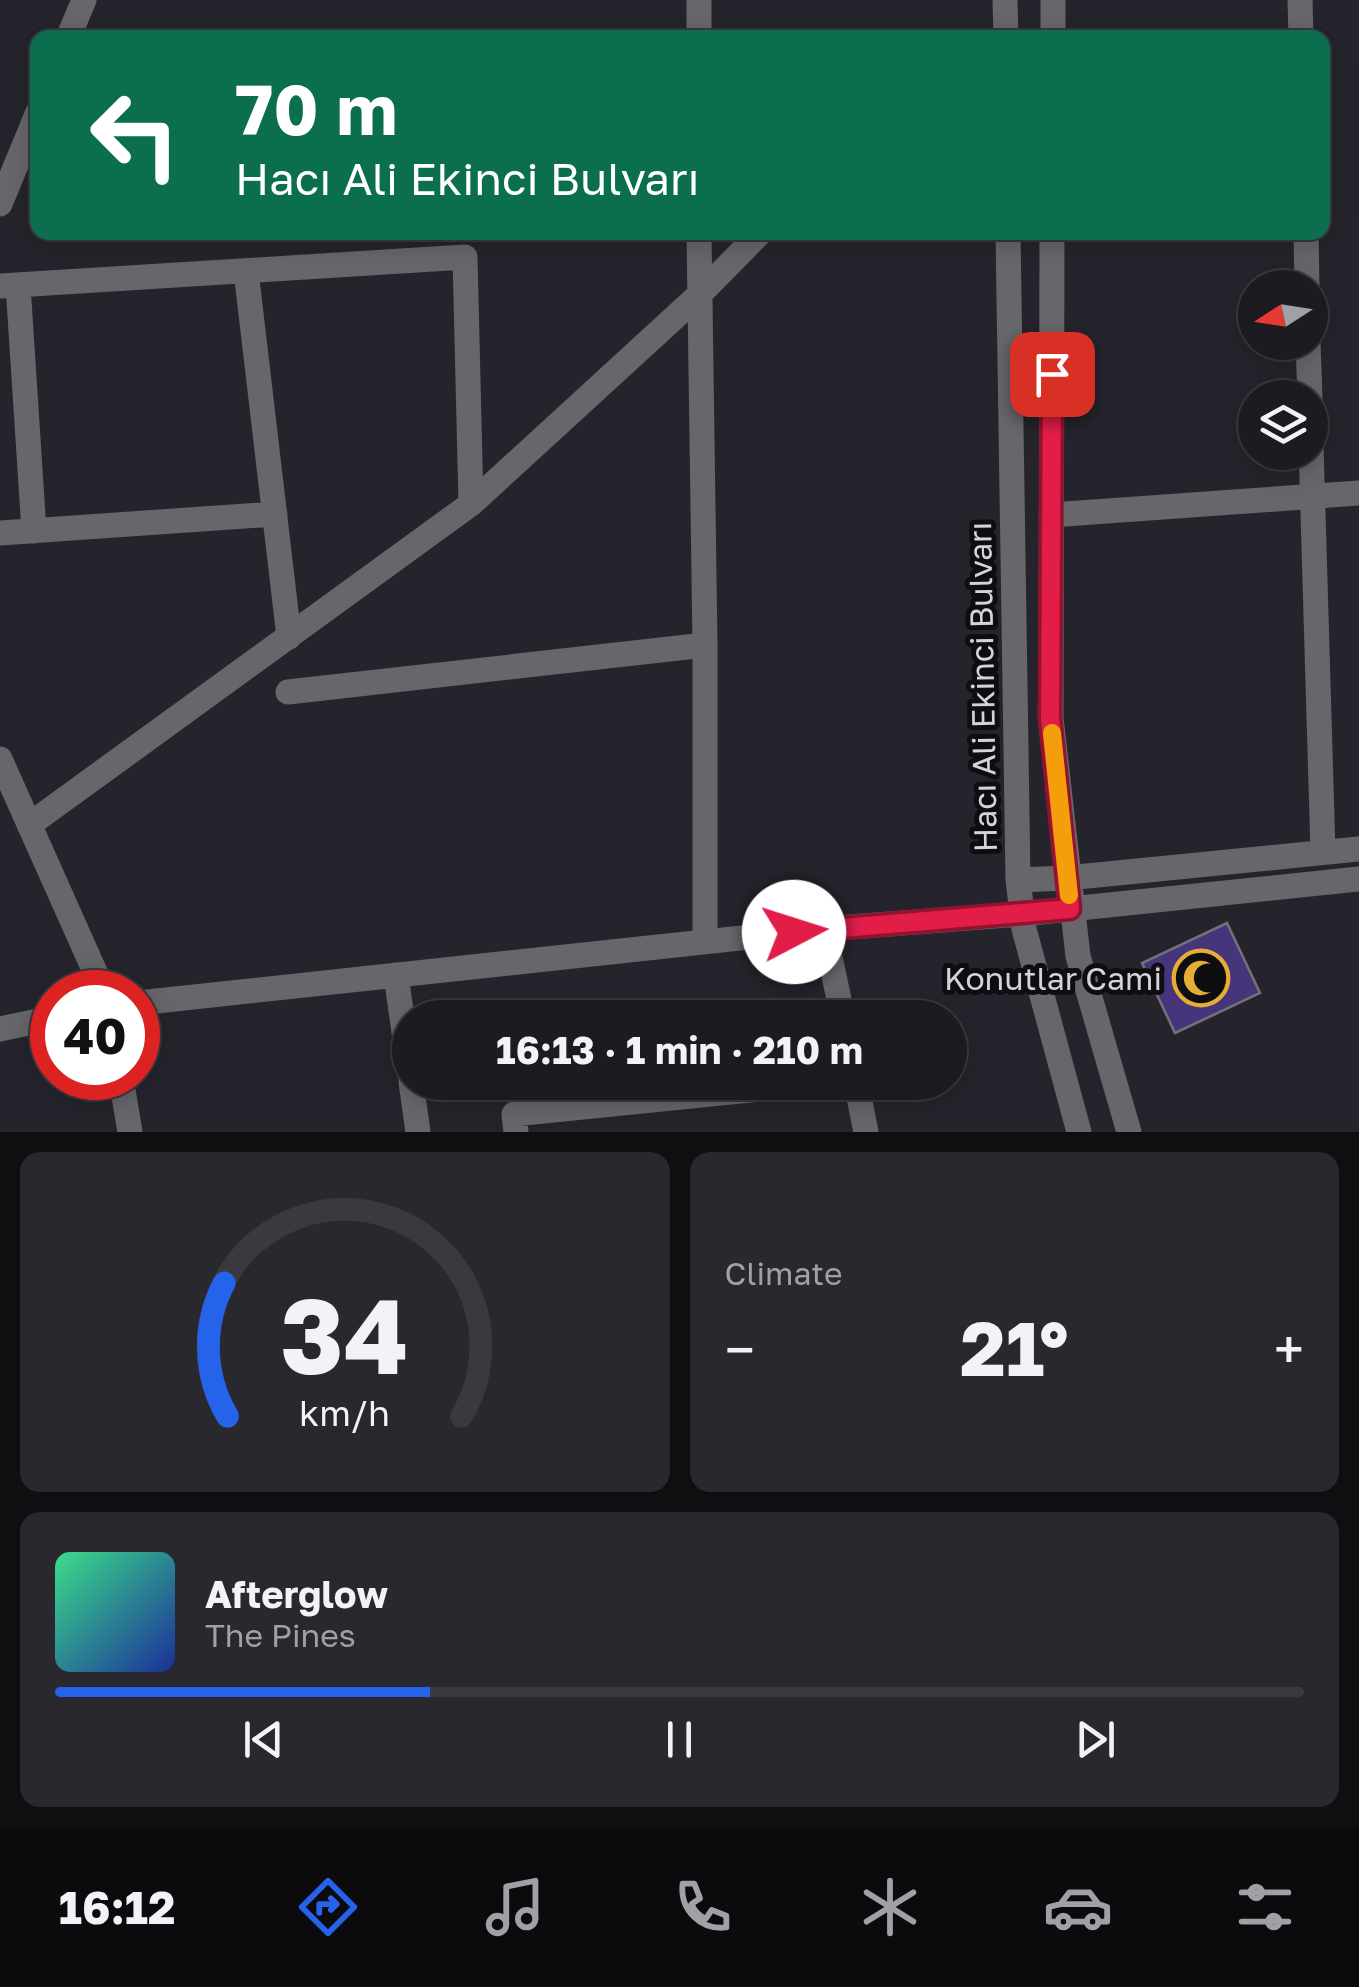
<!DOCTYPE html>
<html lang="en">
<head>
<meta charset="utf-8">
<style>
	:root { --surface:#1c1b21; --page:#29282e; --text:#f1f3f6; --muted:#a0a1a5; --line:#3a393f; --accent:#2563eb }
	body { margin:0; font-family:"Golos Text",sans-serif; background:var(--page); color:var(--text); height:100vh; display:flex; flex-direction:column; font-size:38px; white-space:nowrap }
	* { box-sizing:border-box; margin:0 }
	p { font-size:32px; color:var(--muted) }
	.icon { flex:none; width:55px; height:55px; fill:none; stroke:currentColor; stroke-width:2; stroke-linecap:round; stroke-linejoin:round }
	.map { position:relative; height:1132px; overflow:hidden }
	.sheet { display:flex; flex-direction:column; gap:20px; padding:20px; background:#0f0f12; flex:1 }
	.sheet>* { flex:none }
	.guide { position:absolute; left:30px; top:30px; width:1300px; height:210px; border-radius:20px; box-shadow:0 5px 25px #0003,0 0 0 2px var(--line); background:#0b6e4f; color:#fff; overflow:hidden }
	.needle { width:65px; rotate:258deg }
	.controls { position:absolute; left:1238px; top:270px; display:grid; gap:20px }
	.controls a { display:grid; place-items:center; width:90px; height:90px; border-radius:50%; background:var(--surface); box-shadow:0 5px 25px #0003,0 0 0 2px var(--line); font-size:50px }
	.speed { position:absolute; left:30px; top:970px; display:flex; gap:20px; font-size:50px; font-weight:700; text-align:center }
	.speed>* { display:grid; place-content:center; width:130px; height:130px; border-radius:50%; background:var(--surface); box-shadow:0 5px 25px #0003,0 0 0 2px var(--line); line-height:1 }
	.speed .limit { border:15px solid #d22; background:#fff; color:#111 }
	.pin { position:absolute; display:grid; place-items:center; width:85px; height:85px; color:#fff; margin:-42px; border-radius:20px; box-shadow:0 5px 15px #0006 }
	.me { position:absolute; width:110px; margin:-55px; rotate:85deg; stroke-linejoin:round; filter:drop-shadow(0 0 8px #0008) }
	.turn { display:flex; align-items:center; gap:35px; height:210px; padding:0 40px; font-size:45px }
	.turn .icon { width:130px; height:130px; stroke-width:2.5 }
	.turn b { display:block; font-size:70px; line-height:85px }
	.big { font-size:75px; font-weight:700; line-height:1.1 }
	.sheet .tile { flex:1; display:flex; flex-direction:column; justify-content:center; gap:15px; min-width:0; padding:0 35px; border-radius:20px; background:var(--page) }
	.sheet .dial { align-items:center; gap:0 }
	.dial svg { height:260px; overflow:visible; fill:none; stroke:var(--line); stroke-width:7; stroke-linecap:round; text-anchor:middle }
	.dial text { fill:var(--text); stroke:none }
	.song { display:flex; align-items:center; gap:30px }
	.cover { width:120px; height:120px; border-radius:15px; background:linear-gradient(135deg,hsl(150 70% 55%),hsl(230 70% 35%)) }
	.played { height:10px; border-radius:5px; background:linear-gradient(90deg,var(--accent) 30%,var(--line) 30%) }
	.keys { display:flex; justify-content:space-around; direction:ltr }
	.heat { display:flex; justify-content:space-between; align-items:center; font-size:55px; direction:ltr }
	.sheet .tiles { flex:1; display:grid; gap:20px; grid-template-columns:1fr 1fr }
	.tile:last-child { grid-column:span 2 }
	.trip { position:absolute; left:392px; top:1000px; width:575px; height:100px; border-radius:50px; background:var(--surface); box-shadow:0 5px 25px #0003,0 0 0 2px var(--line); font-weight:700; line-height:100px; text-align:center }
	.menu { display:flex; height:160px; justify-content:space-around; align-items:center; background:#0b0b0d; color:var(--muted) }
	.menu .icon { width:70px; height:70px }
	.menu .on { color:var(--accent) }
	.menu b { font-size:45px; color:var(--text) }
	.map>svg:first-child { display:block }
</style>
</head>
<body>
<div class="map">
<svg width="1359" height="1132" viewBox="0 0 1359 1132">
	<rect width="100%" height="100%" fill="#25242c"/>
	<!-- building -->
	<path fill="#47357b" stroke="#73727a" stroke-width="2.5" d="M 1227,923 L 1260,993 L 1175,1033 L 1142,963 Z"/>
	<g fill="none" stroke-linecap="round" stroke-linejoin="round">
		<!-- minor -->
		<path stroke="#67666a" stroke-width="25" d="M 699,0 L 699,38
			M 1005,0 L 1006,38
			M 1300,0 L 1301,38
			M 68,38 L 84,0
			M 1053,38 L 1053,0
			M 0,204 L 38,112
			M 699,232 L 705,645 L 705,942
			M 1008,232 L 1018,880 L 1024,929 L 1079,1132
			M 1052,232 L 1051,718 L 1078,956 L 1129,1132
			M 1306,232 L 1307,288
			M 246,271 L 289,637
			M 18,285 L 34,531
			M 0,286 L 465,257 L 471,504
			M 1308,342 L 1310,398
			M 1310,412 L 1323,852
			M 1051,515 L 1359,493
			M 0,533 L 275,514
			M 288,692 L 705,645
			M 0,759 L 104,992
			M 29,825 L 471,504 L 699,295 L 761,232
			M 1018,880 L 1067,878 L 1359,849
			M 824,929 L 843,1018
			M 396,975 L 410,1075
			M 138,1003 L 824,929 L 1022,914 L 1359,879
			M 0,1029 L 52,1018
			M 121,1078 L 130,1132
			M 411,1082 L 418,1132
			M 856,1082 L 866,1132
			M 516,1132 L 514,1114 L 831,1082"/>
	</g>
	<g fill="none" stroke-linecap="round" stroke-linejoin="round">
		<!-- route casing -->
		<g stroke="#92132f" stroke-width="25">
			<path id="route" d="M 794,932 L 1070,909 L 1050,718 L 1052,374"/>
		</g>
		<!-- route -->
		<use href="#route" stroke="#e11d48" stroke-width="18"/>
		<!-- slow -->
		<path stroke="#f59e0b" stroke-width="18" d="M 1052,733 L 1069,895"/>
	</g>
	<!-- icons -->
	<defs>
		<g id="mosque-ring" transform="scale(2.875)"><circle r="9.5" fill="#0e0e11" stroke="#e5ad35" stroke-width="1.5"/><path d="M3.5-4.9A6 6 0 1 0 3.5 4.9A5 5 0 1 1 3.5-4.9Z" fill="#e5ad35"/></g>
	</defs>
	<g fill-rule="evenodd">
		<use href="#mosque-ring" x="1201" y="978"/>
	</g>
	<g text-anchor="middle" dominant-baseline="central" stroke-width="10" stroke-linejoin="round" paint-order="stroke">
		<!-- street labels -->
		<g font-size="32" fill="#d4d3d8" stroke="#0e0e11">
			<text transform="translate(982 687) rotate(-91)">Hacı Ali Ekinci Bulvarı</text>
		</g>
		<!-- poi labels -->
		<g font-size="32" fill="#d4d3d8" stroke="#0e0e11" text-anchor="end">
			<text x="1162" y="978">Konutlar Cami</text>
		</g>
	</g>
</svg>
<div class="controls">
<a><svg class="needle" viewBox="-14 -14 28 28"><path d="M0-13l5 13h-10z" fill="#e53935"/><path d="M0 13l5-13h-10z" fill="#a0a1a5"/></svg></a>
<a><svg class="icon" aria-label="layers" viewBox="0 0 24 24"><path d="M12 4l9 5-9 5-9-5zM3 14l9 5 9-5"/></svg></a>
</div>
<div class="speed"><div class="limit">40</div></div>
<div class="pin" style="left:1052px;top:374px;background:#d93025"><svg class="icon" aria-label="arrive" viewBox="0 0 24 24"><path d="M6 21V4h12l-3 4 3 4H6"/></svg></div>
<svg class="me" style="left:794px;top:932px" viewBox="-20 -20 40 40"><circle r="19" fill="#fff"/><path d="M0-13L10 11 0 6-10 11z" fill="#e11d48"/></svg>
<div class="trip">16:13 · 1 min · 210 m</div>
<div class="guide">
<div class="turn"><svg class="icon" aria-label="left" viewBox="0 0 24 24"><path d="M17 20v-9H6M10 6l-5 5 5 5"/></svg><div><b>70 m</b>Hacı Ali Ekinci Bulvarı</div></div>
</div>
</div>
<section class="sheet">
<div class="tiles">
<div class="tile dial"><svg viewBox="0 0 100 80">
<path d="M14 69A42 42 0 1 1 86 69"/>
<path d="M14 69A42 42 0 0 1 13 28" stroke="#2563eb"/>
<text x="50" y="56" font-size="32" font-weight="700">34</text>
<text x="50" y="72" font-size="11">km/h</text>
</svg></div>
<div class="tile"><p>Climate</p>
<div class="heat"><a>−</a><b class="big">21°</b><a>+</a></div>
</div>
<div class="tile">
<div class="song"><i class="cover"></i><div><b>Afterglow</b><p>The Pines</p></div></div>
<div class="played"></div>
<div class="keys"><svg class="icon" aria-label="previous" viewBox="0 0 24 24"><path d="M18 5L8 12l10 7zM5 5v14"/></svg><svg class="icon" aria-label="pause" viewBox="0 0 24 24"><path d="M8 5v14M16 5v14"/></svg><svg class="icon" aria-label="next" viewBox="0 0 24 24"><path d="M6 5l10 7-10 7zM19 5v14"/></svg></div>
</div>
</div>
</section>
<nav class="menu">
<b>16:12</b>
<svg class="icon on" aria-label="directions" viewBox="0 0 24 24"><path d="M12 3l9 9-9 9-9-9zM9 14v-3h6M13 9l2 2-2 2"/></svg>
<svg class="icon" aria-label="music" viewBox="0 0 24 24"><path d="M9 18V5l10-2v13"/><circle cx="6" cy="18" r="3"/><circle cx="16" cy="16" r="3"/></svg>
<svg class="icon" aria-label="phone" viewBox="0 0 24 24"><path d="M5 4h4l2 5-3 2q2 4 5 5l2-3 5 2v4C11 20 4 13 5 4z"/></svg>
<svg class="icon" aria-label="climate" viewBox="0 0 24 24"><path d="M12 3v18M4 7l16 10M4 17L20 7"/></svg>
<svg class="icon" aria-label="car" viewBox="0 0 24 24"><path d="M5 17H2v-5l4-1 3-4h7l3 4 3 1v5h-3M9 17h6M6 11h13"/><circle cx="7" cy="17" r="2"/><circle cx="17" cy="17" r="2"/></svg>
<svg class="icon" aria-label="filters" viewBox="0 0 24 24"><path d="M4 7h16M4 17h16"/><circle cx="9" cy="7" r="2"/><circle cx="15" cy="17" r="2"/></svg>
</nav>
</body>
</html>
